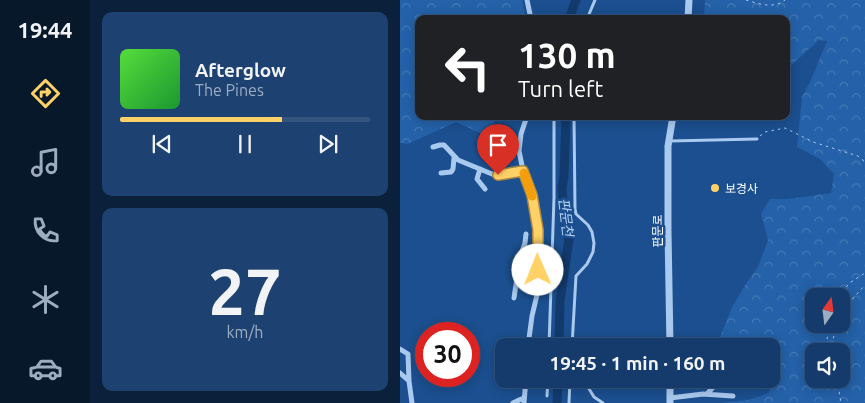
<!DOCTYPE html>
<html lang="en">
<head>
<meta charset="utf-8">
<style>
	:root { --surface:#143b6b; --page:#1d4271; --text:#f1f3f6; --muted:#9dadc1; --line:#33557e; --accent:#ffd166 }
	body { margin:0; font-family:Ubuntu,"Noto Sans KR",sans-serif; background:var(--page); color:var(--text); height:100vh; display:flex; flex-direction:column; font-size:19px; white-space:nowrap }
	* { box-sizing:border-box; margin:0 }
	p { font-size:16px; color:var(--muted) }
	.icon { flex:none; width:28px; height:28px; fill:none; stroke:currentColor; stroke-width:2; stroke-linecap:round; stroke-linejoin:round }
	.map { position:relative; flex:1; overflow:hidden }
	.details { display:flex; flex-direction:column; gap:12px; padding:12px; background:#0b203b; width:310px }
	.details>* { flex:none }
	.banner { position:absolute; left:15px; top:15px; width:375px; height:105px; border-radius:10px; box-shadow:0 2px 12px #0003,0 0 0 1px var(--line); background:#202124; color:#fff; overflow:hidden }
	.needle { width:32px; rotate:14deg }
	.fabs { position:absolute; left:405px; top:288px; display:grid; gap:10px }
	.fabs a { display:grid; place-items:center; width:45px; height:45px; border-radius:10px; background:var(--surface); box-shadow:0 2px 12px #0003,0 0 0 1px var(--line); font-size:25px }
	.speed { position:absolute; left:15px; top:322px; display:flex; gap:10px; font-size:25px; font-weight:700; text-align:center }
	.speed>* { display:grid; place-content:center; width:65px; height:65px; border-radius:50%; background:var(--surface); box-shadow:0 2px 12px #0003,0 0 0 1px var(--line); line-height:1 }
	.speed .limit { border:8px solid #d22; background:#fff; color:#111 }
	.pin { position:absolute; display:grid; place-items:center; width:42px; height:42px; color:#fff; margin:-51px -21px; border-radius:50% 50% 50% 0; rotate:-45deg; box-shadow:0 0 5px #0007 }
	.pin .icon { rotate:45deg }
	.me { position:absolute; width:55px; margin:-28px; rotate:359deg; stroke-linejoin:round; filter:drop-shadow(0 0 4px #0008) }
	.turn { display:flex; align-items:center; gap:18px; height:105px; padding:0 20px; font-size:22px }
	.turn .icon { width:65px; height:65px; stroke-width:2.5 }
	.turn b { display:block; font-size:35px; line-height:42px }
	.details .widget { flex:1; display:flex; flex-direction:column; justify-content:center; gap:8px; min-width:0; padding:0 18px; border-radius:10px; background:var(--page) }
	.details .dial { align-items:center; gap:0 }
	.dial b { font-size:65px; line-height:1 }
	.song { display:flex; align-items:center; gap:15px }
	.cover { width:60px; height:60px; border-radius:8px; background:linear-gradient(135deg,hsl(110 70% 55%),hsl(130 70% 35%)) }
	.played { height:5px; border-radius:2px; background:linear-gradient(90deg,var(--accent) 65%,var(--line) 65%) }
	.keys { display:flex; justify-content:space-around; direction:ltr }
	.trip { position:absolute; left:95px; top:338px; width:285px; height:50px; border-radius:10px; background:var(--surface); box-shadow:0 2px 12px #0003,0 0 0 1px var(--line); font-weight:700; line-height:50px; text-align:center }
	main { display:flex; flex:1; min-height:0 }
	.dock { display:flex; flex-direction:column; width:90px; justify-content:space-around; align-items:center; background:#08182b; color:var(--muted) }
	.dock .icon { width:35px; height:35px }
	.dock .active { color:var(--accent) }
	.dock b { font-size:22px; color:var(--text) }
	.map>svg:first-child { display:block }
</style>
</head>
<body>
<main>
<nav class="dock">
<b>19:44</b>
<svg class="icon active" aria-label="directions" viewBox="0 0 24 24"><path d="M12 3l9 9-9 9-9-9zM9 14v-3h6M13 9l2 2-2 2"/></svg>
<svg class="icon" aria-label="music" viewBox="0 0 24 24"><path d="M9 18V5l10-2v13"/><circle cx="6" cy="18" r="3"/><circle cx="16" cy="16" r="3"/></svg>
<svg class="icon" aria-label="phone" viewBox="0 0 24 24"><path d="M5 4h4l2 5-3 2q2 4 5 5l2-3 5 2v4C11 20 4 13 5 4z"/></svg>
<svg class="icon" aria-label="climate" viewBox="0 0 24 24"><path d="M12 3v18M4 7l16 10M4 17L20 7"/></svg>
<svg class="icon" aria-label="car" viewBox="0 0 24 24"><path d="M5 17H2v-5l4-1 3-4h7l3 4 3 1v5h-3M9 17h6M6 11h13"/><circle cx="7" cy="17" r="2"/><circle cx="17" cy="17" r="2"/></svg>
</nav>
<section class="details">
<div class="widget">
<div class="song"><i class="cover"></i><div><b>Afterglow</b><p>The Pines</p></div></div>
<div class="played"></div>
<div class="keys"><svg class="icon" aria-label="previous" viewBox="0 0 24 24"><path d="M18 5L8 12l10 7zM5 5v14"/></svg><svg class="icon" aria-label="pause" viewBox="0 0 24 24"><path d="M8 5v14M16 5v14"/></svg><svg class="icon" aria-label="next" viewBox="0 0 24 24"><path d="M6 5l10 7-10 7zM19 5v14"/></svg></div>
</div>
<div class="widget dial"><b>27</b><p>km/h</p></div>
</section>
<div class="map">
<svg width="465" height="403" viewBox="0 0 465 403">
	<defs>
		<pattern id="forest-crowns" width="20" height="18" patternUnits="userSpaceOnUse" patternTransform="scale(1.25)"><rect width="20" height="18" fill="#2461a8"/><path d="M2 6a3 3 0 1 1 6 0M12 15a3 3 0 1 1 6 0" fill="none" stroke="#4579b5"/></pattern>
	</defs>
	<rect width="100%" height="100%" fill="#1b4f8f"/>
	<!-- forest -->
	<path fill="url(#forest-crowns)" fill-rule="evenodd" d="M 0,0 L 122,0 L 126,19 L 19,19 L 19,116 L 96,116 L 89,137 L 56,122 L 8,144 L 0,143 Z
		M 305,0 L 465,0 L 465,403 L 320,403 L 348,400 L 369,393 L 372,380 L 371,346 L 292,346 L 292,339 L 315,342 L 320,337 L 332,307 L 347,282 L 358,267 L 368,240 L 361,214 L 370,199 L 388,199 L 431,193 L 434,174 L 420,159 L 397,147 L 402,97 L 410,82 L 427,41 L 419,40 L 386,70 L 386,19 L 304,19 ZM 414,296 L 441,296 L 441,324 L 414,324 ZM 414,351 L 441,351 L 441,379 L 414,379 Z"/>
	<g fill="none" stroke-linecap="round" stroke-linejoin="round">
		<!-- river -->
		<path stroke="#123a6d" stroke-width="9" d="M 169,19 L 176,0
			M 159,346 L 160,301 L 169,239 L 165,230 L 162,188 L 164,176 L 166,116
			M 157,403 L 158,379"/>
		<!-- path -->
		<path stroke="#a9c9ee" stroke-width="1" stroke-dasharray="2.5 4" stroke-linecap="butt" d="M 346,0 C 359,4 374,9 385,0
			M 360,136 L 365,132 L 385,128 L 413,142 L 458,156 L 465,162
			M 437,296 L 451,282 L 465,273
			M 441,315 L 448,304 L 465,285
			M 426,324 L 428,331 L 427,341 L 430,345
			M 430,351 L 437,324
			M 437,379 L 441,403"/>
		<!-- service -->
		<path stroke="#a9c9ee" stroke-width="3" d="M 187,19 L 195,0
			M 270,141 L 357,139
			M 149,346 L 154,198 L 154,116
			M 172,346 L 176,276 L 187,264 L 193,252 L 194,243 L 192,232 L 188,225 L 176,214 L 175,209 L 174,116
			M 183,379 L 194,397 L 203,403
			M 147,396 L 148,379
			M 169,403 L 170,379"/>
		<!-- minor -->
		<path stroke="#a9c9ee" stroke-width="5" d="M 127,0 L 131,19
			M 127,116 L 121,134 L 119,151 L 124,175 L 132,195 L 137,230 L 138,265 L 137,295 L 132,316 L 128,346
			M 33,147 L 40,145 L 44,145 L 58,160 L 92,174 L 98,175 L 123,171
			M 80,169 L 77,179 L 85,189
			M 41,173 L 51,172 L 53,169 L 54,158
			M 119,265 L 138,270
			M 114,298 L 120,257 L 125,243 L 126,234
			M 0,349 L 8,354 L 9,381
			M 0,373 L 9,381 L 12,403
			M 307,394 L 314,386 L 323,379
			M 270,398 L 303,394 L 333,396
			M 113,403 L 119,400 L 124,398
			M 124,403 L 126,379"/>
		<!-- tertiary -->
		<path stroke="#a9c9ee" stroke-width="7" d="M 288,19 L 289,0
			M 270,346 L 268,231 L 268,146 L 273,116
			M 270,403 L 270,379"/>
	</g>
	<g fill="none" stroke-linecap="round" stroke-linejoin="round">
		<!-- route casing -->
		<g stroke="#a68842" stroke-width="12">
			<path id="route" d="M 98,175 L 123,171 L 132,195 L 138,230 L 138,270"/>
		</g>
		<!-- route -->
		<use href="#route" stroke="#ffd166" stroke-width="9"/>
		<!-- slow -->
		<path stroke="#f59e0b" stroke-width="9" d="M 124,173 L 132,196"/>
	</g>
	<!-- markers -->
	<circle fill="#ffd166" stroke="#1b4f8f" stroke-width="2" cx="315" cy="188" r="5"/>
	<g text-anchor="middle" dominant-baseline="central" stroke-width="5" stroke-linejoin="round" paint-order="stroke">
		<!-- poi labels -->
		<g font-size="12" fill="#fff" stroke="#1b4f8f" text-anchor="start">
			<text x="325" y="188">보경사</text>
		</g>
		<!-- street labels -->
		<g font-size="12" fill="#fff" stroke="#1b4f8f">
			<text transform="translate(257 231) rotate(-90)">판문로</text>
		</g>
		<!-- water labels -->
		<g font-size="14" font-style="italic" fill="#b5d3f5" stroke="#1b4f8f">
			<text transform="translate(166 217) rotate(83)">판문천</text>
		</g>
	</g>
</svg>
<div class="fabs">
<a><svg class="needle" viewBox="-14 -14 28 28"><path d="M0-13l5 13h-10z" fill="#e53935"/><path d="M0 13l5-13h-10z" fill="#9dadc1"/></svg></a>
<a><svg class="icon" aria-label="sound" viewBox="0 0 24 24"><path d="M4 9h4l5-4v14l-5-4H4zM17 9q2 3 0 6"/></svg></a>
</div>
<div class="speed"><div class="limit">30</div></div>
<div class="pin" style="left:98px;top:175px;background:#d93025"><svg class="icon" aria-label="arrive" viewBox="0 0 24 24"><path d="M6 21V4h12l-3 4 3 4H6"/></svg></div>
<svg class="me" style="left:138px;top:270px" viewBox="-20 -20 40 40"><circle r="19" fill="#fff"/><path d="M0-13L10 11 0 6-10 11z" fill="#ffd166"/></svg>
<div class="trip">19:45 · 1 min · 160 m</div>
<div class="banner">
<div class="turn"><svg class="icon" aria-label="left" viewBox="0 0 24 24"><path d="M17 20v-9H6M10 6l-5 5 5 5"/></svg><div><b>130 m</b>Turn left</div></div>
</div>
</div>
</main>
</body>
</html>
